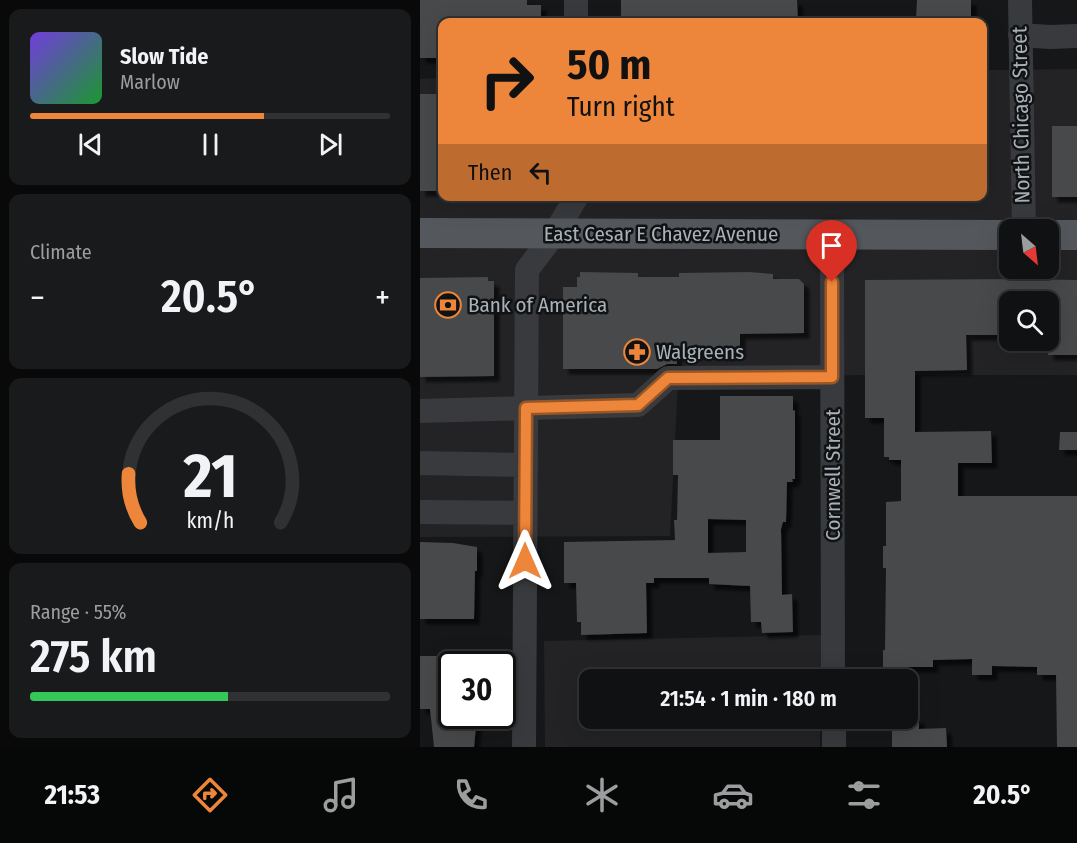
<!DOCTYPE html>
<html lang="en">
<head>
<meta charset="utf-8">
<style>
	:root { --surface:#101112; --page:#191a1b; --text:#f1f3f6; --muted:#9c9d9f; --line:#303132; --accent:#ed863a }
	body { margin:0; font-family:"Fira Sans Condensed",sans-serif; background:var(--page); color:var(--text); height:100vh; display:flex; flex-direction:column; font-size:22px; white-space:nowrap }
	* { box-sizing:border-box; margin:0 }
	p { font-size:20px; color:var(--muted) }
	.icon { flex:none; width:33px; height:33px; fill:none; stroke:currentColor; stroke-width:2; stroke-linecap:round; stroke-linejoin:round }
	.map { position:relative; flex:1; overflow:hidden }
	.panel { display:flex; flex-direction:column; gap:9px; padding:9px; background:#09090a; width:420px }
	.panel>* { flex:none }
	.top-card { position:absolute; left:18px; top:18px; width:549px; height:183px; border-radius:12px; box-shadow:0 6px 24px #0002,0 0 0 2px var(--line); background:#ed863a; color:#111; overflow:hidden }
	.needle { width:39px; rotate:152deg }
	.tools { position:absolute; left:579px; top:219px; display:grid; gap:12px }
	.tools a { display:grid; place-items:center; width:60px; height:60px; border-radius:12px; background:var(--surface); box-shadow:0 6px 24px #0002,0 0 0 2px var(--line); font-size:30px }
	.speed { position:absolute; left:18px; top:651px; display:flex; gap:12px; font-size:30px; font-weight:700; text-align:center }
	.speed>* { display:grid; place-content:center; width:78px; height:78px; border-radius:50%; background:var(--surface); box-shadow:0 6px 24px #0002,0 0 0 2px var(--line); line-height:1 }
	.speed .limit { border:3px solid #111; border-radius:9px; background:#fff; color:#111 }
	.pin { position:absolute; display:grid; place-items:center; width:51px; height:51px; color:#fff; margin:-62px -26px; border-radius:50% 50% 50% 0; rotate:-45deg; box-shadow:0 0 6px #0007 }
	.pin .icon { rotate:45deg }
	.me { position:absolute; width:66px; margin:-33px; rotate:0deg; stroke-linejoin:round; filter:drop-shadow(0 0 4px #0008) }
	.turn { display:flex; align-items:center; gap:21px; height:126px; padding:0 30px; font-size:27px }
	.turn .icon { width:78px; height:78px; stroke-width:2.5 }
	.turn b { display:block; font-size:42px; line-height:51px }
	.then { display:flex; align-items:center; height:57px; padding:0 30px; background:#0003; gap:12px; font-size:22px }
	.big { font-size:45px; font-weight:600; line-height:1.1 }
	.panel .card { flex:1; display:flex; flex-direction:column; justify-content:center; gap:9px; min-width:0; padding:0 21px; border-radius:12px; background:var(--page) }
	.panel .dial { align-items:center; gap:0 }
	.dial svg { height:156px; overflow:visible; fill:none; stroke:var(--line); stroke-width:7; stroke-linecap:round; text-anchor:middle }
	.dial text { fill:var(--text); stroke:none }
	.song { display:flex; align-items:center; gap:18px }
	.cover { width:72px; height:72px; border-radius:9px; background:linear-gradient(135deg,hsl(260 70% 55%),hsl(130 70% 35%)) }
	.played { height:6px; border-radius:3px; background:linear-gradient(90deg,var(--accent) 65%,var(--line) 65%) }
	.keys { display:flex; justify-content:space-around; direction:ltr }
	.heat { display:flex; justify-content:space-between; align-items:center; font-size:33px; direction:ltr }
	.charge { height:9px; border-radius:4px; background:linear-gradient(90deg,#34c759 55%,var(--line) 0) }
	.trip { position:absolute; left:159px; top:669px; width:339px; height:60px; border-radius:12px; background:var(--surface); box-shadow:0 6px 24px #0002,0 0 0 2px var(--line); font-weight:600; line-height:60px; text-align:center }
	.menu { display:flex; height:96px; justify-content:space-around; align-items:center; background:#060707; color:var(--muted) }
	.menu .icon { width:42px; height:42px }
	.menu .selected { color:var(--accent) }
	.menu b { font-size:27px; color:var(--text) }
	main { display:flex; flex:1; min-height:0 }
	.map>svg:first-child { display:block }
</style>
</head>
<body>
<main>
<section class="panel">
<div class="card">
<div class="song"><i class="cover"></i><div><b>Slow Tide</b><p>Marlow</p></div></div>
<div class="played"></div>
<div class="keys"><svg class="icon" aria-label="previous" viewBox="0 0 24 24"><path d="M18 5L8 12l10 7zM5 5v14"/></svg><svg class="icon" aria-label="pause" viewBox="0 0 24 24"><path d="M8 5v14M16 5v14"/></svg><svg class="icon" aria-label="next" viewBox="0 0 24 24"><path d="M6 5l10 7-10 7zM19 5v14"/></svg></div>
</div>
<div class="card"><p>Climate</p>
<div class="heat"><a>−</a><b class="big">20.5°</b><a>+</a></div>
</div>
<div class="card dial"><svg viewBox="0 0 100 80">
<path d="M14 69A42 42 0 1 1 86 69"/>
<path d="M14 69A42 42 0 0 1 8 44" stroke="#ed863a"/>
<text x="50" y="56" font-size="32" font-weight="700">21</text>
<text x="50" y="72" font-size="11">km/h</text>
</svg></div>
<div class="card"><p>Range · 55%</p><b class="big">275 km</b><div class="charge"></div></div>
</section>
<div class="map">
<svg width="657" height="747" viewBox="0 0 657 747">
	<defs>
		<filter id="shadow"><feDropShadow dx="5.5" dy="5.5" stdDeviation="1.5" flood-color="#0009"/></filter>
	</defs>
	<rect width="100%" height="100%" fill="#161718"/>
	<!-- built -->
	<path fill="#232325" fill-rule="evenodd" d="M 657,69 L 657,375 L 436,375 L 258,383 L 250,536 L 0,537 L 0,79 L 22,78 L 22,196 L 562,196 L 563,70 ZM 590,230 L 628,230 L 628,268 L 590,268 ZM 590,302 L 628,302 L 628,340 L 590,340 Z
		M 401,635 L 401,679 L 170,680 L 170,718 L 400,719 L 400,747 L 125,747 L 124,641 Z"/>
	<!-- building -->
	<path fill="#46484b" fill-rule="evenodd" filter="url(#shadow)" d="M 0,0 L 107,0 L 107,5 L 121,5 L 121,22 L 22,22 L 22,58 L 0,58 Z
		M 201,0 L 377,0 L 378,22 L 201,22 Z
		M 497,0 L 551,0 L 551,19 L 496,19 Z
		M 0,94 L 22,94 L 22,191 L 0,191 Z
		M 632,126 L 657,126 L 657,197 L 632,197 Z
		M 160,272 L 218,273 L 218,277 L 259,277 L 259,273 L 329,272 L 353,274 L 353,279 L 379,279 L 384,284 L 384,333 L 320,334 L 320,352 L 257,353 L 257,364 L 247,364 L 237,369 L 143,369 L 143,287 L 157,287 L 157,277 L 160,277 Z
		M 68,277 L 68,281 L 74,281 L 74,376 L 0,377 L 0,278 Z
		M 597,279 L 657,280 L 657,355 L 628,355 L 628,302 L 590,302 L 590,335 L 546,335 L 547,370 L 495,371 L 495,432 L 571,431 L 572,463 L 538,463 L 538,496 L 657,496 L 657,747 L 637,747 L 636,675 L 617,675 L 617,667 L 572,666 L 572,675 L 552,675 L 552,659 L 513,660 L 513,667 L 463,667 L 463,650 L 465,650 L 466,568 L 463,568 L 463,546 L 466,546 L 466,502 L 481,501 L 481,460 L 469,460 L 469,457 L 464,457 L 464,418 L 445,418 L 445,280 Z
		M 300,396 L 373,396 L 373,411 L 375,410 L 375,479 L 372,479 L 373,482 L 367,482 L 366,522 L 363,522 L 361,529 L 362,595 L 372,594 L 373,632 L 342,633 L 341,622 L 331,622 L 330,586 L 289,584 L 289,578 L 234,578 L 234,583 L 226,583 L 227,633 L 161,635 L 161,622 L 157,622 L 156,583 L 144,583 L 144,542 L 255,540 L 254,520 L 257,520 L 258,475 L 253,475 L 253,440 L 300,440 ZM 288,519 L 326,520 L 326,552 L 288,553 Z
		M 640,432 L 657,432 L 657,450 L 639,450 Z
		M 0,542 L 33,543 L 57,547 L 57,571 L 55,571 L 54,619 L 0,619 Z
		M 0,656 L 32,656 L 32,716 L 57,716 L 54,747 L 14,747 L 10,709 L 0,709 Z
		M 472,718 L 499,718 L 499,729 L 526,728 L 527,747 L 472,747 Z"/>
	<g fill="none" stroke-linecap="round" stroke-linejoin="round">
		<!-- minor -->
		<path stroke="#383a3d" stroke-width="24" d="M 156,0 L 156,22
			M 600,0 L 604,230
			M 600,35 L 630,37 L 657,36
			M 412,234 L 413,680
			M 0,411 L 218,405 L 248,378 L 412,377
			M 0,463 L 106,465
			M 0,512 L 105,513
			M 414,718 L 414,747
			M 104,747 L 107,270 L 135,233 L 157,196"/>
		<!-- major -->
		<path stroke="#54585c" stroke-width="30" d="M 0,233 L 590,235
			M 628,235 L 657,235"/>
	</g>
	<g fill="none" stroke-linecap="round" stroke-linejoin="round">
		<!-- route casing -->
		<g stroke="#9a5726" stroke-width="15">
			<path id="route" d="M 105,561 L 106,408 L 218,405 L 248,378 L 412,377 L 412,282"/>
		</g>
		<!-- route -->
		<use href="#route" stroke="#ed863a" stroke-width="10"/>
	</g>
	<!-- icons -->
	<defs>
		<g id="bank-ring" transform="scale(1.35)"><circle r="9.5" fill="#111213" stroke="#ed863a" stroke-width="1.5"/><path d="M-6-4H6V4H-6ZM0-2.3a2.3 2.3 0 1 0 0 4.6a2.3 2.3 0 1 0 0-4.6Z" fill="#ed863a"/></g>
		<g id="pharmacy-ring" transform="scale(1.35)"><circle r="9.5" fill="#111213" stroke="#ed863a" stroke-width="1.5"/><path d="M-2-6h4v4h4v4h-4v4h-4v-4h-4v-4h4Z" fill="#ed863a"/></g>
	</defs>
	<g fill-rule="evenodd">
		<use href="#bank-ring" x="28" y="305"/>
		<use href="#pharmacy-ring" x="217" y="352"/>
	</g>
	<g text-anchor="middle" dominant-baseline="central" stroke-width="5" stroke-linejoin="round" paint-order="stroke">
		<!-- street labels -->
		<g font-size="21" fill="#a9b1b8" stroke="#111213">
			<text transform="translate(601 115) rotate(-91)">North Chicago Street</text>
			<text x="241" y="234">East Cesar E Chavez Avenue</text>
			<text transform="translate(413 475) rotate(-90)">Cornwell Street</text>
		</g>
		<!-- poi labels -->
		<g font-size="21" fill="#a9b1b8" stroke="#111213" text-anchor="start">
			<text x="48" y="305">Bank of America</text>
			<text x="236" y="352">Walgreens</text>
		</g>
	</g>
</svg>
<div class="tools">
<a><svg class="needle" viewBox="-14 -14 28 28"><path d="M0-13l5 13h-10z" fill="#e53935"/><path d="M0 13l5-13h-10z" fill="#9c9d9f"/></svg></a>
<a><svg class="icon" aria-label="search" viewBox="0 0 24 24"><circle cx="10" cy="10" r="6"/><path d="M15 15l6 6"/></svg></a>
</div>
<div class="speed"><div class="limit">30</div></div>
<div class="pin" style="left:412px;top:282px;background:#d93025"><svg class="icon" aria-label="arrive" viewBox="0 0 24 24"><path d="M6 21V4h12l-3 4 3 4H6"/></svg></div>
<svg class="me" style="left:105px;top:561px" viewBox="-20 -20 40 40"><path d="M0-17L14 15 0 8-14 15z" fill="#ed863a" stroke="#fff" stroke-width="4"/></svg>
<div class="trip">21:54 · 1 min · 180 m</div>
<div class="top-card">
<div class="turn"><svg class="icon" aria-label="right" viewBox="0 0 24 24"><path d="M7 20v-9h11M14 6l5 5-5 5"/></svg><div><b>50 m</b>Turn right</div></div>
<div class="then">Then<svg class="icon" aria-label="left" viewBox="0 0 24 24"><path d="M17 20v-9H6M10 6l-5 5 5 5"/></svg></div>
</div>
</div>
</main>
<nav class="menu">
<b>21:53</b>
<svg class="icon selected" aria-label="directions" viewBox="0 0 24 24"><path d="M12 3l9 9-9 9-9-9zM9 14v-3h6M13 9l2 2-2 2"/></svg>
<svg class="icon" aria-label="music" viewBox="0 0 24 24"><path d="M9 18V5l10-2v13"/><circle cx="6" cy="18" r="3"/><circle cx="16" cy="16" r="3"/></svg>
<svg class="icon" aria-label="phone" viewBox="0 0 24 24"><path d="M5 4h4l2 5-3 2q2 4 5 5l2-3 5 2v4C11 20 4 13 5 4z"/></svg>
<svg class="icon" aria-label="climate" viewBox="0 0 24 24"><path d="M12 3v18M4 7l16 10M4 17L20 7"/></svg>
<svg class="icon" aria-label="car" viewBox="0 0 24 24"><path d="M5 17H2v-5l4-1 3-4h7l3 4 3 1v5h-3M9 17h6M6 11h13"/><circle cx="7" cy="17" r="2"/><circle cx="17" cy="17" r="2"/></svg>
<svg class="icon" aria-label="filters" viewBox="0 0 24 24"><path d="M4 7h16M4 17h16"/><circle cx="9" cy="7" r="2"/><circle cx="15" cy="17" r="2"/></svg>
<b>20.5°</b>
</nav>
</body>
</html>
